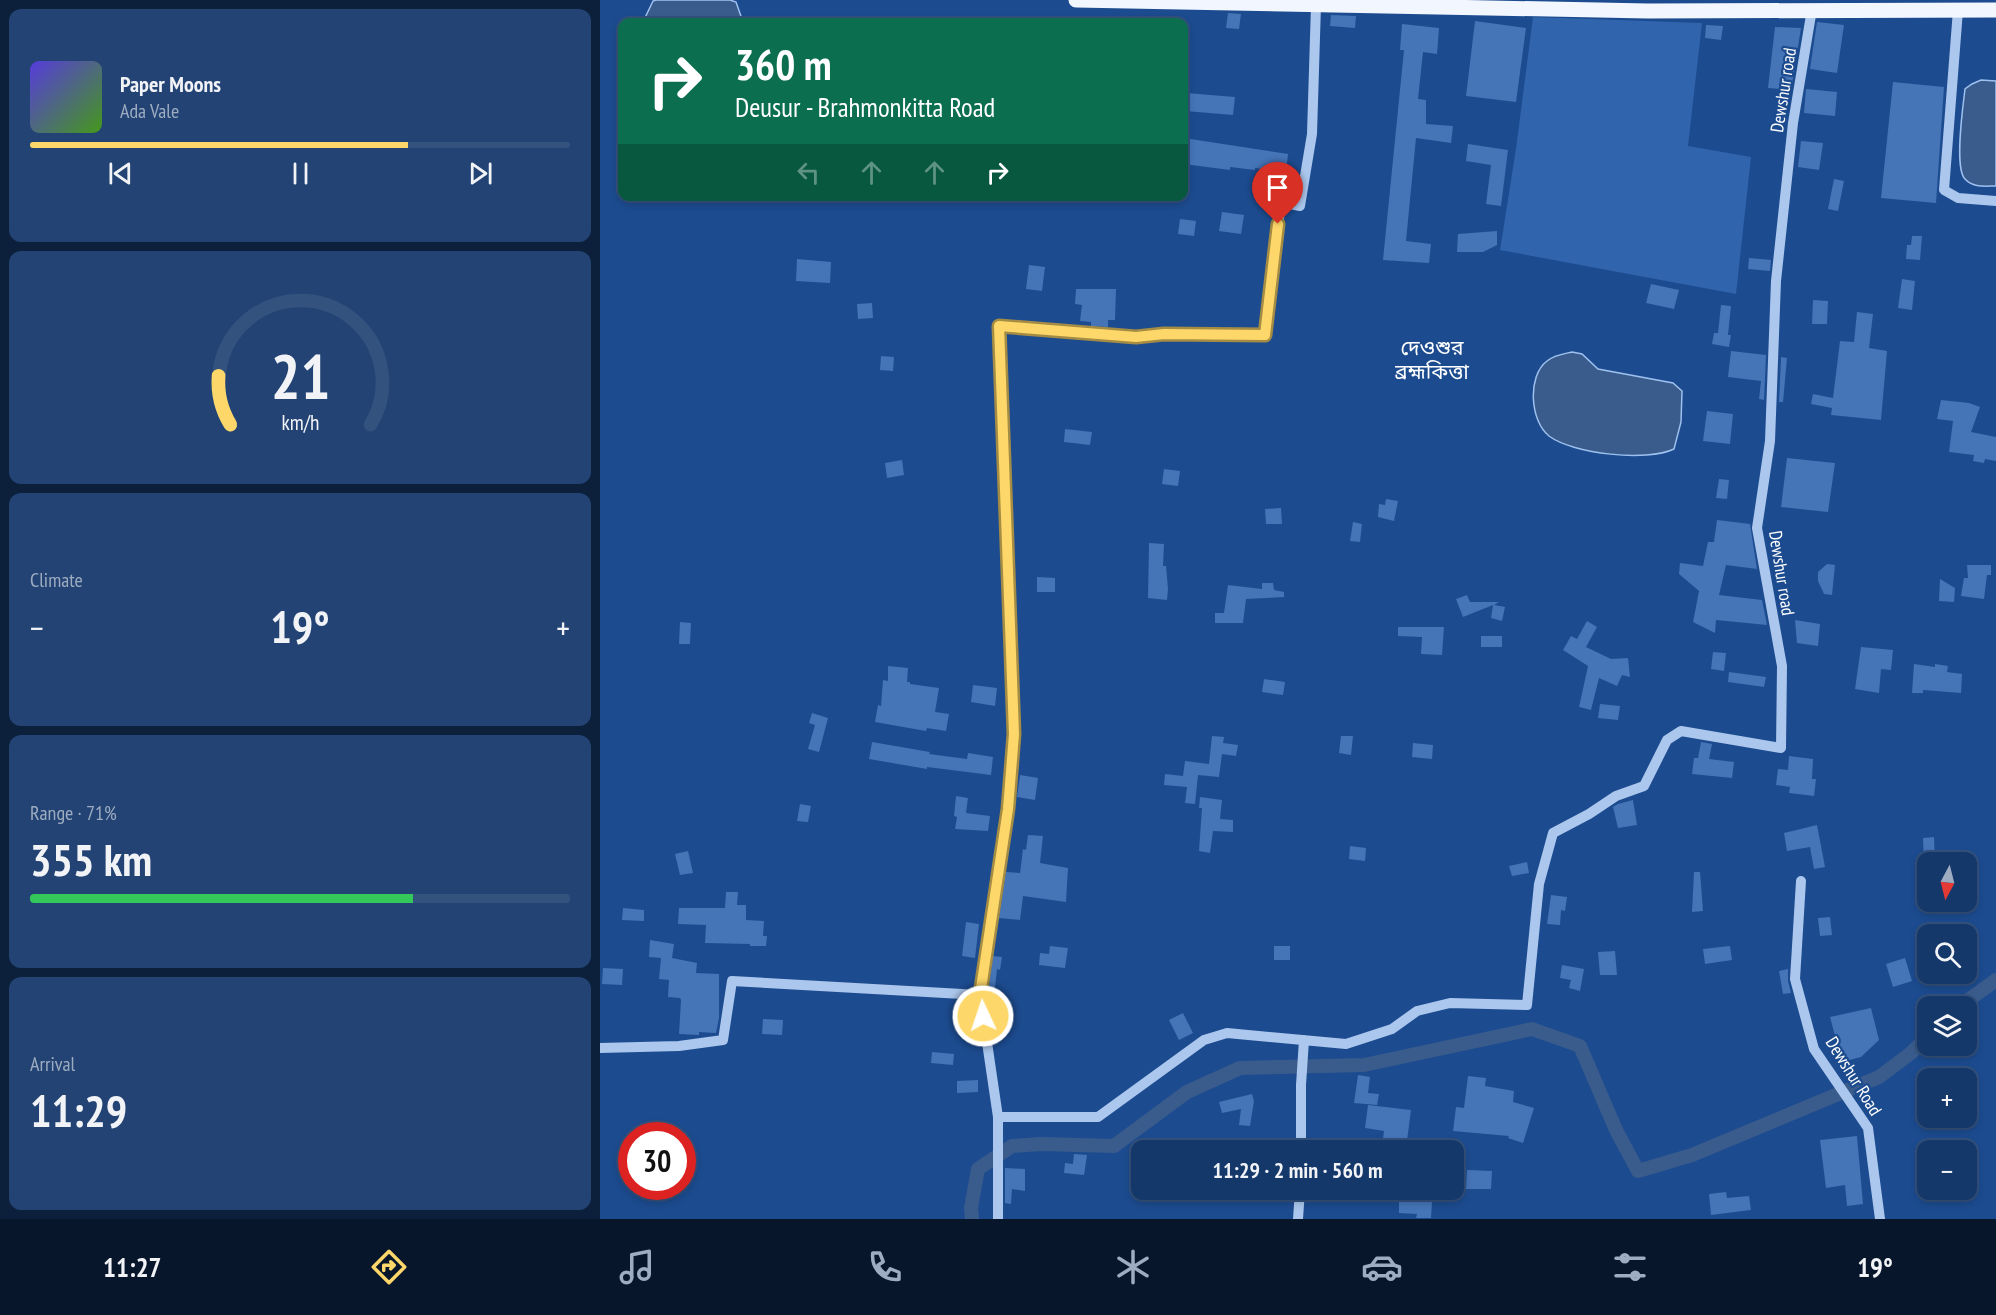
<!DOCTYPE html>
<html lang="en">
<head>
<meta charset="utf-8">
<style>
	:root { --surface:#15386b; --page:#224373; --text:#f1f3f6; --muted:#9dacc1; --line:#34527e; --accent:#fdd769 }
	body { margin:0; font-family:"PT Sans Narrow","Noto Sans Bengali",sans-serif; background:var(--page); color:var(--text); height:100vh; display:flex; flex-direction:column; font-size:22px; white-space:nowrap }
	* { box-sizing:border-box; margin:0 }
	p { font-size:20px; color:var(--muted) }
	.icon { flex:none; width:33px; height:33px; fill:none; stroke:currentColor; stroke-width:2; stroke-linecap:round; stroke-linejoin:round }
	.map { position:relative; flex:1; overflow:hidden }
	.details { display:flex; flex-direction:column; gap:9px; padding:9px; background:#0c1f3b; width:600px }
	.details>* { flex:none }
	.banner { position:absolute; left:18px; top:18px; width:570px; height:183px; border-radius:12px; box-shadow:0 3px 9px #0003,0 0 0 2px var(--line); background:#0b6e4f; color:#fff; overflow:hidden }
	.needle { width:39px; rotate:187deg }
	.controls { position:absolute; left:1317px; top:852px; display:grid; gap:12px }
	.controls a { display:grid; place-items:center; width:60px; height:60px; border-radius:12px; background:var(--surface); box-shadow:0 3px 9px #0003,0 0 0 2px var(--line); font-size:30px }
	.speed { position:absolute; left:18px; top:1122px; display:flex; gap:12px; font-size:30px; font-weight:700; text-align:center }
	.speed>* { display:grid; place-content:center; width:78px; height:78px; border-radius:50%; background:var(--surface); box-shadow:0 3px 9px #0003,0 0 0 2px var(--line); line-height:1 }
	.speed .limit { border:9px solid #d22; background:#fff; color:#111 }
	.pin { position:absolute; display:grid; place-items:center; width:51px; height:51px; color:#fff; margin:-62px -26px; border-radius:50% 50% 50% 0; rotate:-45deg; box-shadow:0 0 6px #0007 }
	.pin .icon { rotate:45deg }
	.me { position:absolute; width:66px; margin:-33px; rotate:357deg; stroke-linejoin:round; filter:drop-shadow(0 0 4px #0008) }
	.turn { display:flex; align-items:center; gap:21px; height:126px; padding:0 18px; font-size:27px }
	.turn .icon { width:78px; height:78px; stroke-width:2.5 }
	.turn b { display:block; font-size:42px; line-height:51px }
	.lanes { display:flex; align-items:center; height:57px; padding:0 18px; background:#0003; justify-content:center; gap:30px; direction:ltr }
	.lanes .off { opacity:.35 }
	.big { font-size:45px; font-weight:800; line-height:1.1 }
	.details .tile { flex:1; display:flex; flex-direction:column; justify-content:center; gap:9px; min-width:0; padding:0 21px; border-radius:12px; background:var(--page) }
	.details .dial { align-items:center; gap:0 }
	.dial svg { height:156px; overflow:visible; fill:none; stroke:var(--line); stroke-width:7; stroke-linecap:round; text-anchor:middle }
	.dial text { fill:var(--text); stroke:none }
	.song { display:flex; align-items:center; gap:18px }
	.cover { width:72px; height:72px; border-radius:9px; background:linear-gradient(135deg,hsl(250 70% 55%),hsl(100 70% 35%)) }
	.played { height:6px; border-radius:3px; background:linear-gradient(90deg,var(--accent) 70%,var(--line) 70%) }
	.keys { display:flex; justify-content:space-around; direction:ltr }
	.heat { display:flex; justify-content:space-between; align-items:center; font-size:33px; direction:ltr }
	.charge { height:9px; border-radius:4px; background:linear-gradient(90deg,#34c759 71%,var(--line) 0) }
	.trip { position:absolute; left:531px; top:1140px; width:333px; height:60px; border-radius:12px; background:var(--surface); box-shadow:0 3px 9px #0003,0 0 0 2px var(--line); font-weight:800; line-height:60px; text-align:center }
	.menu { display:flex; height:96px; justify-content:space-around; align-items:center; background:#08162b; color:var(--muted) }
	.menu .icon { width:42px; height:42px }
	.menu .on { color:var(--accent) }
	.menu b { font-size:27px; color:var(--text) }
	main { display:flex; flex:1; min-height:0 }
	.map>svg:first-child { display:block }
</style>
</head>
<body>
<main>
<section class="details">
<div class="tile">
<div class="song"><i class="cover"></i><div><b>Paper Moons</b><p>Ada Vale</p></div></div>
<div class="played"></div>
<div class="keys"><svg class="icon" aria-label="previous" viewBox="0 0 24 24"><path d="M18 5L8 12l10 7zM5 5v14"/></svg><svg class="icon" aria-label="pause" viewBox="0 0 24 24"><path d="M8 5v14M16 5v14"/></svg><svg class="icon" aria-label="next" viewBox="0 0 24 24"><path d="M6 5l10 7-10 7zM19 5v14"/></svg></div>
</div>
<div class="tile dial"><svg viewBox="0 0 100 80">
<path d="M14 69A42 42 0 1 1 86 69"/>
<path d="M14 69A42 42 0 0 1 8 44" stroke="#fdd769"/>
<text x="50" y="56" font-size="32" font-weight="700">21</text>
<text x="50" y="72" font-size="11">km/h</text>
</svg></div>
<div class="tile"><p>Climate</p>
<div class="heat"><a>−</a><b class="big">19°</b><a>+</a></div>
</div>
<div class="tile"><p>Range · 71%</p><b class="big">355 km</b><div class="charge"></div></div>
<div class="tile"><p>Arrival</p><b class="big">11:29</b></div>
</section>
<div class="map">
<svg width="1396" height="1219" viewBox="0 0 1396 1219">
	<rect width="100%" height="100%" fill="#1c4b8f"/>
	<!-- green -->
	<path fill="#3064ad" d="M 933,17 L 1102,23 L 1088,146 L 1151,157 L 1136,294 L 900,250 L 916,149 Z"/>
	<!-- water -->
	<path fill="#3a5c8d" stroke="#9ec1ef" stroke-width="1.5" d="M 56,0 L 130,0 L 136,2 L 143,22 L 43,22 L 53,1 Z
		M 1381,80 L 1396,81 L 1396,186 C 1385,186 1373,188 1365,179 C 1354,168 1363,106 1365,89 L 1372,84 Z
		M 972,352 L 982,354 L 998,369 L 1073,383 L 1082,391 L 1081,422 L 1074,449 C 1047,462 973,454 949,436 C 930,421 927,376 947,361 C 954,355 963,354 972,352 Z"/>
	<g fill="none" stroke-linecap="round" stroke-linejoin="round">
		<!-- canal -->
		<path stroke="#3a5c8d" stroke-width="14" d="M 1360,1006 L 1396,980
			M 372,1219 L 371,1208 L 378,1169 L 412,1146 L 441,1144 L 514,1146 L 587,1092 L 640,1068 L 764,1065 L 932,1029 L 980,1046 L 1016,1130 L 1038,1171 L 1092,1155 L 1279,1077 L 1311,1053 L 1328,1036"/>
	</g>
	<!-- building -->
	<path fill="#4574b7" d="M 628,13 L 641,14 L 639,29 L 626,28 Z
		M 731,15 L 756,16 L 755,28 L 730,26 Z
		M 875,21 L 926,28 L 916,102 L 866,96 Z
		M 1217,22 L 1244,25 L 1237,73 L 1210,69 Z
		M 802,24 L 839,28 L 837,54 L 823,52 L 818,99 L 826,100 L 826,124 L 853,126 L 851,143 L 816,138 L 806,241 L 831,244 L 829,263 L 783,260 L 804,50 L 800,50 Z
		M 1106,25 L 1123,26 L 1121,40 L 1105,38 Z
		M 1175,27 L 1201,28 L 1191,90 L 1168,88 Z
		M 1293,82 L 1344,87 L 1336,203 L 1281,198 Z
		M 1206,89 L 1237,92 L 1235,116 L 1204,113 Z
		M 586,93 L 635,97 L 633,115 L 585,111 Z
		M 584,138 L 688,154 L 686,172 L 655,168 L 655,170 L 630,167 L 630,170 L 584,164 Z
		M 1201,141 L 1223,143 L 1219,170 L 1198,167 Z
		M 868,144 L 908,150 L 901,206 L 886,204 L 891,165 L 866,161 Z
		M 1234,179 L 1244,181 L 1238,211 L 1228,209 Z
		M 622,212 L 644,215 L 641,234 L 619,231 Z
		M 580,219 L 596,221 L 594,236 L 578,234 Z
		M 897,231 L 897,245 L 883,252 L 857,252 L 858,234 Z
		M 1312,236 L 1322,236 L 1320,260 L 1306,259 L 1307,245 L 1311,245 Z
		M 1149,258 L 1171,260 L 1170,271 L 1148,269 Z
		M 197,259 L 231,262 L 230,283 L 196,281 Z
		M 429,265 L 445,267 L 442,291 L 426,289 Z
		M 1302,279 L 1315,281 L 1312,310 L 1298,308 Z
		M 1051,284 L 1079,290 L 1074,309 L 1046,303 Z
		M 476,289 L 516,289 L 515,320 L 508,320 L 508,327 L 491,326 L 491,322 L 480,321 L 482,305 L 475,304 Z
		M 1213,300 L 1228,301 L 1227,324 L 1212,324 Z
		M 272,303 L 273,318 L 258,319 L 257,304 Z
		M 1121,305 L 1131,306 L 1128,335 L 1131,335 L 1129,347 L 1112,344 L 1114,333 L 1118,333 Z
		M 1257,312 L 1273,314 L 1269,348 L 1287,351 L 1281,420 L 1231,415 L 1232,408 L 1211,404 L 1213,394 L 1233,398 L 1240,341 L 1254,342 Z
		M 1131,351 L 1166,355 L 1164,400 L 1159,399 L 1161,381 L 1128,377 Z
		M 281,356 L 294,357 L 293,371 L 280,370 Z
		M 1181,357 L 1187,358 L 1183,402 L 1179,402 Z
		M 1341,400 L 1369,403 L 1380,407 L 1371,432 L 1396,437 L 1396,461 L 1385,459 L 1384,463 L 1373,461 L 1374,455 L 1349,452 L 1353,421 L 1337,419 Z
		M 1107,411 L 1133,414 L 1130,444 L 1103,441 Z
		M 465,429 L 492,432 L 490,445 L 464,442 Z
		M 1187,458 L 1235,463 L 1228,512 L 1181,507 Z
		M 302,460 L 304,475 L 287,478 L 285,463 Z
		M 564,469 L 580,471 L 578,486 L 562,484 Z
		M 1119,479 L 1129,480 L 1127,499 L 1116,498 Z
		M 786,499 L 798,501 L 794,521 L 778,517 L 779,504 L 785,505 Z
		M 681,508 L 682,524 L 666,524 L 665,509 Z
		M 1117,520 L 1150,524 L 1157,569 L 1126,565 L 1119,595 L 1162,600 L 1167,625 L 1116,620 L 1115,633 L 1093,622 L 1099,591 L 1079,574 L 1080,563 L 1103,566 L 1108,542 L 1114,542 Z
		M 753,522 L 762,524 L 760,542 L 750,541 Z
		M 549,543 L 564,544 L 563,566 L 566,566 L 568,589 L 567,600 L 548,598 Z
		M 1227,564 L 1235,565 L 1232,595 L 1224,594 L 1218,581 L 1218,572 Z
		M 1367,565 L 1391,565 L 1391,575 L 1387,575 L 1384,599 L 1361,596 L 1364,578 L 1368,578 Z
		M 437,577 L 455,578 L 455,592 L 437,592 Z
		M 1340,579 L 1355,588 L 1354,602 L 1339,601 Z
		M 662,583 L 673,583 L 674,590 L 684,592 L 684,597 L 646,599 L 643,623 L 615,623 L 615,613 L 624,613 L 628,585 L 662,589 Z
		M 867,595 L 870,602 L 899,602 L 894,605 L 905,607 L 902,621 L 891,618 L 893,605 L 863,617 L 856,599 Z
		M 1195,620 L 1220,624 L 1218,646 L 1197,643 Z
		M 987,621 L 997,627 L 986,647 L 1011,659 L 1028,658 L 1030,677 L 1022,675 L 1017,686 L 999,678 L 991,710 L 979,707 L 988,666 L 963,650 L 971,636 L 977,639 Z
		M 80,622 L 91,623 L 90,644 L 79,644 Z
		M 798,627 L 844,627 L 842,655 L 821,654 L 822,637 L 798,636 Z
		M 881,636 L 902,636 L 902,647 L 881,647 Z
		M 1261,647 L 1293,650 L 1291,670 L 1281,669 L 1279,693 L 1255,689 Z
		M 1113,652 L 1126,653 L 1124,671 L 1111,669 Z
		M 1314,664 L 1335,667 L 1335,664 L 1348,666 L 1347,672 L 1362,674 L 1361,693 L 1323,690 L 1323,693 L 1312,693 Z
		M 288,666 L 308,668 L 307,682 L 310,682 L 310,684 L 339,688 L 335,712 L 349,714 L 346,731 L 327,728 L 326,731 L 275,722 L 278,705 L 281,706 L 283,680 L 288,681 Z
		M 1129,672 L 1166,677 L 1164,687 L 1128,682 Z
		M 664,679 L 685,682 L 683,695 L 662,692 Z
		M 373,685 L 397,688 L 395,706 L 371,702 Z
		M 1000,704 L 1020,706 L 1018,720 L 998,718 Z
		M 212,713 L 228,718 L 219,752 L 208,749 L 215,725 L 209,723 Z
		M 612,736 L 624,737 L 623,743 L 638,745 L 636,756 L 622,754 L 619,777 L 598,775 L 595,804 L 585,803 L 587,787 L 564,785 L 565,774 L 583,776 L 585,761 L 609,764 Z
		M 741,736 L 753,736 L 751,755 L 739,753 Z
		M 272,742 L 330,752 L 329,754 L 367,759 L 368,753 L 393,757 L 391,775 L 327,767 L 327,769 L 269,759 Z
		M 1101,742 L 1112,744 L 1109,759 L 1134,762 L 1132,778 L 1092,774 L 1094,758 L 1098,758 Z
		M 813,743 L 833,745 L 832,759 L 812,757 Z
		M 1189,756 L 1213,759 L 1212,779 L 1216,779 L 1214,796 L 1189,793 L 1190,787 L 1176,785 L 1178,769 L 1188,770 Z
		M 420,775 L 438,778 L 435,800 L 417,797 Z
		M 356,796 L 368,798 L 366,813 L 390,816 L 388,831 L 355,829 L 357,817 L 354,816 Z
		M 600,797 L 622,800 L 620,819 L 633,820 L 633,832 L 613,831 L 610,853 L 599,851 L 602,808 L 599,808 Z
		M 1033,800 L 1037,825 L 1018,828 L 1013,807 L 1018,804 Z
		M 200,804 L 211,806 L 208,822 L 197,821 Z
		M 1217,825 L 1225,867 L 1214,869 L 1210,847 L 1187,851 L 1184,833 Z
		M 428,835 L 443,836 L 440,863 L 468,868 L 466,902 L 423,896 L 420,920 L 399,918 L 406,872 L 420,873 L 423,849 L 426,850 Z
		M 1334,837 L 1335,862 L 1324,862 L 1323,838 Z
		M 750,846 L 766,848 L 765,861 L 749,859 Z
		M 88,851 L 93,873 L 80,875 L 75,854 Z
		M 927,862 L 929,873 L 912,876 L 909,866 Z
		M 1094,872 L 1100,872 L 1103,911 L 1092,912 Z
		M 126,892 L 138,892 L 137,905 L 146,905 L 146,920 L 164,921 L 163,936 L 167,936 L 166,946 L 150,946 L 150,944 L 105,943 L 106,925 L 78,924 L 79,908 L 125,908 Z
		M 951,895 L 967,897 L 965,911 L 961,910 L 960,925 L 947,924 Z
		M 23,908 L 44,910 L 44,921 L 22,920 Z
		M 1230,917 L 1232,935 L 1220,936 L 1218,918 Z
		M 366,922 L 379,924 L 375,958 L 362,956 Z
		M 50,940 L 74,944 L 72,958 L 97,963 L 96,973 L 119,974 L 119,1018 L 116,1033 L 99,1032 L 99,1035 L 79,1034 L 81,1000 L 80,998 L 68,997 L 69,980 L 59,979 L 61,958 L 49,957 Z
		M 450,946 L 468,948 L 465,968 L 439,965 L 440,953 L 449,954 Z
		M 674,946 L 690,946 L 690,960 L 674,960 Z
		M 1130,946 L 1132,960 L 1105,964 L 1103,949 Z
		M 1015,951 L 1017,975 L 1000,975 L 998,952 Z
		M 393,956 L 402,957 L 400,970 L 397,969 L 394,997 L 388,995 Z
		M 1305,958 L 1312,981 L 1293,987 L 1286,964 Z
		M 962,965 L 984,969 L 980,991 L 969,988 L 971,980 L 960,978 Z
		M 3,968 L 23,969 L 22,985 L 2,984 Z
		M 1188,969 L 1188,981 L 1191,993 L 1183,994 L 1179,971 Z
		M 1271,1008 L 1279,1040 L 1261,1057 L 1242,1062 L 1230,1017 Z
		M 583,1013 L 593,1033 L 579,1040 L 569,1020 Z
		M 163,1019 L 183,1020 L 182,1035 L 162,1034 Z
		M 332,1052 L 354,1054 L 353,1065 L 331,1063 Z
		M 758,1075 L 770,1077 L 768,1093 L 779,1094 L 777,1105 L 754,1103 Z
		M 868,1076 L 886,1078 L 885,1086 L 914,1091 L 913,1102 L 934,1108 L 923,1143 L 908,1138 L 909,1136 L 853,1131 L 856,1107 L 864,1108 Z
		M 378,1080 L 378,1092 L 357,1093 L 357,1081 Z
		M 652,1094 L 654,1101 L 650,1126 L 639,1125 L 641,1109 L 622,1113 L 619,1102 Z
		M 768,1105 L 811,1110 L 807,1141 L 806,1140 L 805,1149 L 782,1146 L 784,1131 L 765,1128 Z
		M 1257,1136 L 1263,1204 L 1247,1206 L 1245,1185 L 1226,1188 L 1220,1140 Z
		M 474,1154 L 487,1155 L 484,1175 L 464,1173 L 465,1163 L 473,1164 Z
		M 405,1168 L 425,1169 L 425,1191 L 412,1189 L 411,1204 L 405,1203 Z
		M 867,1170 L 892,1171 L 891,1189 L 866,1189 Z
		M 1126,1192 L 1127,1198 L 1149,1196 L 1151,1210 L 1111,1215 L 1109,1194 Z
		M 799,1200 L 832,1202 L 831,1218 L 816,1218 L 817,1214 L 799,1213 Z"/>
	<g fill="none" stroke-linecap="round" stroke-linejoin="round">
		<!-- minor -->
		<path stroke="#abc7ed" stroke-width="10" d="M 1358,10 L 1344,190 L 1358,198 L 1396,201
			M 1201,881 L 1195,979 L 1214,1049 L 1268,1128 L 1280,1219
			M 0,1048 L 79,1046 L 123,1040 L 132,981 L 380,995
			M 398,1117 L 380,995 L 408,809 L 414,734 L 399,326 L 536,337 L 564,334 L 665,335 L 681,202 L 700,206 L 712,134 L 716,5
			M 701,1150 L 701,1085 L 704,1040
			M 398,1219 L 398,1117 L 498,1117 L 604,1040 L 627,1033 L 746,1044 L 792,1029 L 817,1011 L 850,1003 L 927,1005 L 939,884 L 953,833 L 989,814 L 1016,796 L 1044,786 L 1067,740 L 1081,731 L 1181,748 L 1182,666 L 1157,528 L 1170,441 L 1176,281 L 1193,123 L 1212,9
			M 698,1219 L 700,1190"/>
		<!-- major -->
		<path stroke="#f1f6ff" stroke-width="15" d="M 476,0 L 1048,11 L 1396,10"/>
	</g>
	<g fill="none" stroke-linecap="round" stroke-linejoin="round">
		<!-- route casing -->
		<g stroke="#a48c44" stroke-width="15">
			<path id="route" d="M 383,1016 L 380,995 L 408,809 L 414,734 L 399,326 L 536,337 L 564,334 L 665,335 L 678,224"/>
		</g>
		<!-- route -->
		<use href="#route" stroke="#fdd769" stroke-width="10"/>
	</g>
	<g text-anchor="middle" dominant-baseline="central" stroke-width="4.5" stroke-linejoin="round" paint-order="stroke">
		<!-- street labels -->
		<g font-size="18" fill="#fff" stroke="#1c4b8f">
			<text transform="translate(1183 90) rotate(-81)">Dewshur road</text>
			<text transform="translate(1182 573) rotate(81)">Dewshur road</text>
			<text transform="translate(1254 1076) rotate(58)">Dewshur Road</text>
		</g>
		<!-- quarter labels -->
		<g font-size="21" fill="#fff" stroke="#1c4b8f">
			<text x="832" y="347">দেওশুর<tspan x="832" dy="24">ব্রহ্মকিত্তা</tspan></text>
		</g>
	</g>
</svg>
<div class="controls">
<a><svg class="needle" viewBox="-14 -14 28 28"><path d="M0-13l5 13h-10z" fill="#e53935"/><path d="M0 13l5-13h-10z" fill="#9dacc1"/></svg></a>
<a><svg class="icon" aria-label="search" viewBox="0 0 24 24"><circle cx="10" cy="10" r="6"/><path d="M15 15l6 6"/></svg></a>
<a><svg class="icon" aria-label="layers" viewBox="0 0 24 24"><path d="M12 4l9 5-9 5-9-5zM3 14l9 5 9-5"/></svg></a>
<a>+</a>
<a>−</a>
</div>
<div class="speed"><div class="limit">30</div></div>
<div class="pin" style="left:678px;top:224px;background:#d93025"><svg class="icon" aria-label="arrive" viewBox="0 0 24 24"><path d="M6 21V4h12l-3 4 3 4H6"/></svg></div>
<svg class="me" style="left:383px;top:1016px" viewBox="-20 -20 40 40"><circle r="17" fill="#fdd769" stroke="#fff" stroke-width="3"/><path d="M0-11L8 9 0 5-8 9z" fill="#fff"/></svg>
<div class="trip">11:29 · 2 min · 560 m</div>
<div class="banner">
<div class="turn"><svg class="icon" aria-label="right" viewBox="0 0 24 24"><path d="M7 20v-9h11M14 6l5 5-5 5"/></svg><div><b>360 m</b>Deusur - Brahmonkitta Road</div></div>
<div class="lanes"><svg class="icon off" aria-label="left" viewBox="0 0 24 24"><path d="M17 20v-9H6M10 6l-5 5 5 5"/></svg><svg class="icon off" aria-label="ahead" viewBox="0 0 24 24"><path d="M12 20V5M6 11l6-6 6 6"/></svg><svg class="icon off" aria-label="ahead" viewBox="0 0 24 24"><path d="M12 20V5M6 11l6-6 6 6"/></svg><svg class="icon" aria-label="right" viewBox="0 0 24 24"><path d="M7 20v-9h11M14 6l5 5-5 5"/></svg></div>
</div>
</div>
</main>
<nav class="menu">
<b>11:27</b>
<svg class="icon on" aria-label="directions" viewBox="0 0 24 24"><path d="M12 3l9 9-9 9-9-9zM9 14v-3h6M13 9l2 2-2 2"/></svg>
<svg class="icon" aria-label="music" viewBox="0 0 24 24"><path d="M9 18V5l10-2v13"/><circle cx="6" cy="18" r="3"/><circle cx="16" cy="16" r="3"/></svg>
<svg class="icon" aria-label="phone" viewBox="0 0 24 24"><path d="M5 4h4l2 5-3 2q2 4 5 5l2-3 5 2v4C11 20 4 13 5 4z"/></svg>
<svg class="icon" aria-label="climate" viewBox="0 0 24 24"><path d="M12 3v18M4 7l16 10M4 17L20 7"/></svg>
<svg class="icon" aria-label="car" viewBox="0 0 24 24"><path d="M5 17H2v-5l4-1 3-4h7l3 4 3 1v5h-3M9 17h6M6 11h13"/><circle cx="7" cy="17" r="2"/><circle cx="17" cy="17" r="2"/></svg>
<svg class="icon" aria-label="filters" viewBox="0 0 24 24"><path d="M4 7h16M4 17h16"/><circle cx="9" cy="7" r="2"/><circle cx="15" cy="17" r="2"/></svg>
<b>19°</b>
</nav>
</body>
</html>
